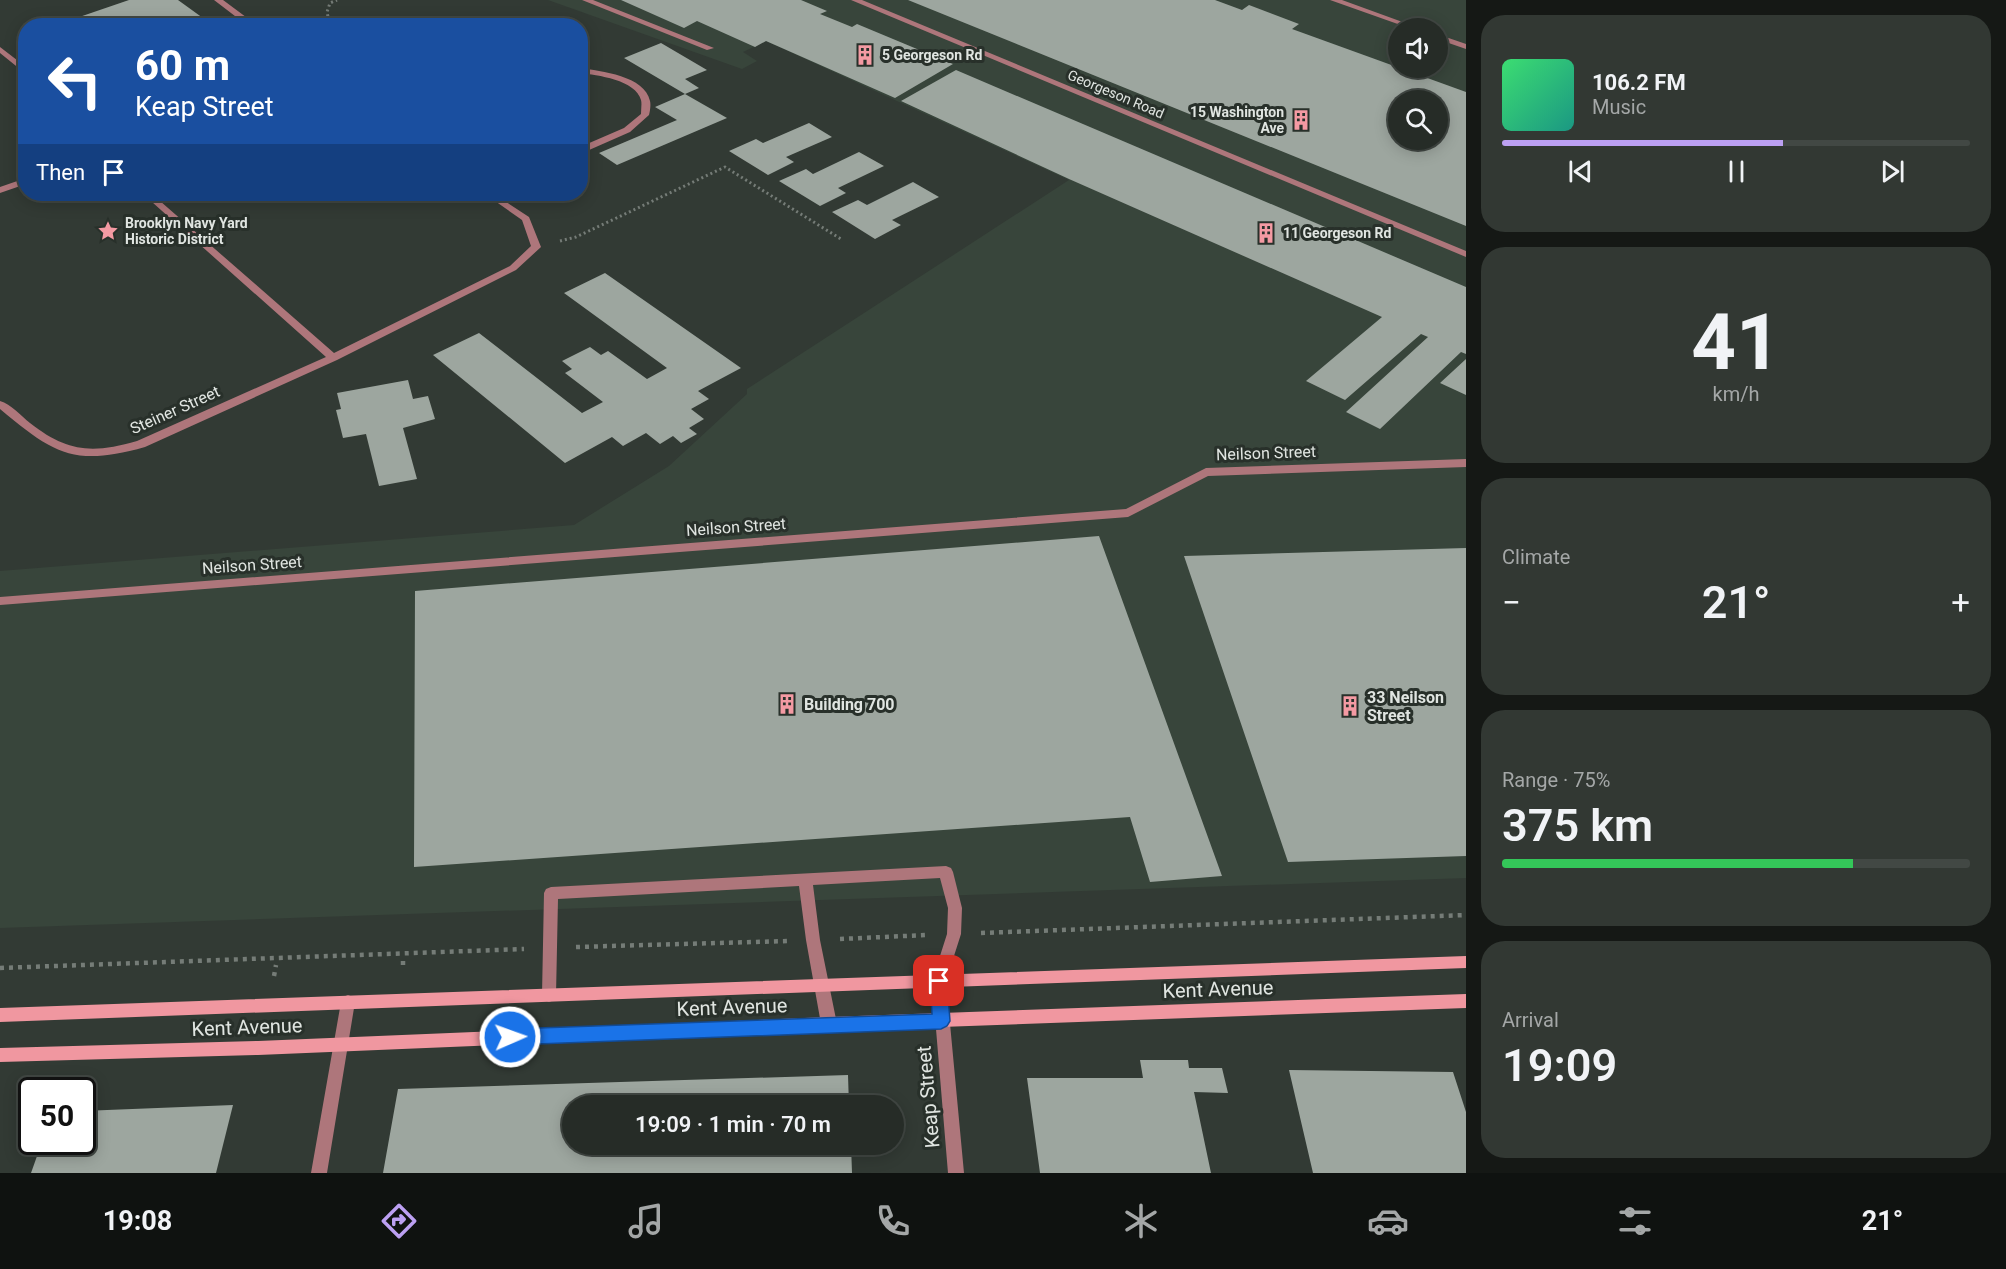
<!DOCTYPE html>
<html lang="en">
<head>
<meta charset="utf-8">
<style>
	:root { --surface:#262c27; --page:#323833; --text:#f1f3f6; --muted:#a4a7a7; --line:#424844; --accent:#bca0f2 }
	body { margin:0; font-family:Roboto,sans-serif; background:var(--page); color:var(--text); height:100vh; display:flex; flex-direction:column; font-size:22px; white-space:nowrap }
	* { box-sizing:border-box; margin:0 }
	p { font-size:20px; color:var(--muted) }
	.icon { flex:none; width:33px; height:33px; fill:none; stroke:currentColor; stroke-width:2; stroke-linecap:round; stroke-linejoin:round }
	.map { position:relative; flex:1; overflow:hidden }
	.details { display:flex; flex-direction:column; gap:15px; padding:15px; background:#151815; width:540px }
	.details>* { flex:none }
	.guide { position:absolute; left:18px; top:18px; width:570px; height:183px; border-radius:24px; box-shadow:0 3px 15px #0003,0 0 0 2px var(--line); background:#1a4fa0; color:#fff; overflow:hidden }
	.buttons { position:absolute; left:1388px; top:18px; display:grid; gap:12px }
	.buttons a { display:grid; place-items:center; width:60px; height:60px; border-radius:50%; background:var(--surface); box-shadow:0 3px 15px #0003,0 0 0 2px var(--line); font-size:30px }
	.speed { position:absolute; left:18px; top:1077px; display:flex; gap:12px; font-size:30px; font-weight:700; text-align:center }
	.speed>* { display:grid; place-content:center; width:78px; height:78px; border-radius:50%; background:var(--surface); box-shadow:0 3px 15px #0003,0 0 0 2px var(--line); line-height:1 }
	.speed .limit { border:3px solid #111; border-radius:9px; background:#fff; color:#111 }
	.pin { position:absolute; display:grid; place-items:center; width:51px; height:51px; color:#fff; margin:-26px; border-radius:12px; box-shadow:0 3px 9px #0006 }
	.me { position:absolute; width:66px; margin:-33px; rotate:88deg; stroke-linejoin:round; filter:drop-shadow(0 0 4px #0008) }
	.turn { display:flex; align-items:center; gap:21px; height:126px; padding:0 18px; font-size:27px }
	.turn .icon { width:78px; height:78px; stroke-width:2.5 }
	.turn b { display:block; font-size:42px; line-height:51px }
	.then { display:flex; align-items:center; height:57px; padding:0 18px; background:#0003; gap:12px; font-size:22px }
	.big { font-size:45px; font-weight:600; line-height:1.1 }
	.details .card { flex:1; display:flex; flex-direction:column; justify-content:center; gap:9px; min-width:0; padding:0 21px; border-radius:24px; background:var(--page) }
	.details .dial { align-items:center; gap:0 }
	.dial b { font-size:78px; line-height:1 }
	.song { display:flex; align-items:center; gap:18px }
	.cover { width:72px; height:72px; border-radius:9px; background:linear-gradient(135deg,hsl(140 70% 55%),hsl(170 70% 35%)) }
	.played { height:6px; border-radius:3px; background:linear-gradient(90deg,var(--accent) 60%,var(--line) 60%) }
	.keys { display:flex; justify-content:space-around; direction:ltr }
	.heat { display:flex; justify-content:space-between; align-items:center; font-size:33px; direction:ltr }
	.charge { height:9px; border-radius:4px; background:linear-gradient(90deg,#34c759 75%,var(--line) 0) }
	.trip { position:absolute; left:562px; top:1095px; width:342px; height:60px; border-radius:30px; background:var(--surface); box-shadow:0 3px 15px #0003,0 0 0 2px var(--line); font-weight:600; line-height:60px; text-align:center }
	.tab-bar { display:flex; height:96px; justify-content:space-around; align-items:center; background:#0f1210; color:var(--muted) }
	.tab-bar .icon { width:42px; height:42px }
	.tab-bar .selected { color:var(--accent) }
	.tab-bar b { font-size:27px; color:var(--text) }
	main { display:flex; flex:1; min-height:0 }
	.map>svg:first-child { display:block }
</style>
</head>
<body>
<main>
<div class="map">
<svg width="1466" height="1173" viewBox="0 0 1466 1173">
	<rect width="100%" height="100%" fill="#323a34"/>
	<!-- built -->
	<path fill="#38453b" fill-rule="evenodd" d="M 548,0 L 1466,0 L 1466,878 L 0,928 L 0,571 L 574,525 L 669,466 L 747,394 L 747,389 L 1069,180 L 766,41 L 743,52 L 757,61 L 742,69 ZM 1398,28 L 1437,28 L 1437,68 L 1398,68 ZM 1398,100 L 1437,100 L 1437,140 L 1398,140 Z"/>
	<!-- building -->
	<path fill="#9da69f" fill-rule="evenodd" d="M 129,0 L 178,0 L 214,26 L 53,26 Z
		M 621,0 L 801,0 L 827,11 L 820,14 L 852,27 L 857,24 L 953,64 L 895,98 L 766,41 L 755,47 L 697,21 L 684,28 Z
		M 908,0 L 1215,0 L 1242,10 L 1249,5 L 1299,24 L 1292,29 L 1466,92 L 1466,226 ZM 1398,100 L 1437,100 L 1437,140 L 1398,140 Z
		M 661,43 L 707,70 L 685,79 L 699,88 L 685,94 L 624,58 Z
		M 956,70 L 1466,287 L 1466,354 L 1461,352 L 1380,429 L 1346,412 L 1428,337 L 1421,334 L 1345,400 L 1306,381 L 1382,317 L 1069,179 L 901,101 Z
		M 685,94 L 727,118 L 617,165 L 599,153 L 677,120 L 655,107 Z
		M 809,123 L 832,137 L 786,157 L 794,162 L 768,175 L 729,151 L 756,139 L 763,143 Z
		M 859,152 L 884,166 L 838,188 L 846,193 L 820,206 L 779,181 L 806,169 L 813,174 Z
		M 913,182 L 939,197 L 892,220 L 901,225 L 875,239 L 832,212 L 858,200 L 867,205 Z
		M 605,273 L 741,368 L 698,391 L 709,399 L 691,409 L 704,419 L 689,428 L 697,434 L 681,443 L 673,436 L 660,444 L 646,433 L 623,446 L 612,437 L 565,463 L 433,355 L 479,333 L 582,413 L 603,402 L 565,373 L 572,369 L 562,361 L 590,347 L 601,355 L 608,351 L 647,379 L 667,368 L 564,293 Z
		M 1466,359 L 1466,395 L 1440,383 Z
		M 408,380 L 413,399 L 428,396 L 435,419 L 403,428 L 417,479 L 379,486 L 366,434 L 343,438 L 336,410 L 341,409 L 337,393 Z
		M 1099,536 L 1222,876 L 1150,882 L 1130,817 L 414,867 L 415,591 Z
		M 1466,548 L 1466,856 L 1288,862 L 1184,556 Z
		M 1140,1060 L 1188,1060 L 1189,1068 L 1222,1068 L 1228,1093 L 1194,1092 L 1211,1173 L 1040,1173 L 1027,1078 L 1143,1078 Z
		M 1289,1070 L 1453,1072 L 1466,1112 L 1466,1173 L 1313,1173 Z
		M 848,1075 L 849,1106 L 573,1106 L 573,1144 L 851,1144 L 852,1173 L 383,1173 L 398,1089 Z
		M 233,1105 L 216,1173 L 31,1173 L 42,1142 L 82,1142 L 82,1111 Z"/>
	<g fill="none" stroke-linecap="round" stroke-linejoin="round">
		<!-- path-far1 -->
		<path stroke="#757c77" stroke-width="3" stroke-dasharray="2 3" stroke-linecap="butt" d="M 330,26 L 327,12 L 330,3 L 337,0
			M 560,241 L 576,237 L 725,167 L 841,239"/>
		<!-- path -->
		<path stroke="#757c77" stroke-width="4.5" stroke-dasharray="4 5" stroke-linecap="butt" d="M 981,933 L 1466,915
			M 840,939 L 926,935
			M 576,947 L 788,941
			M 403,961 L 403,967
			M 0,968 L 524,949
			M 274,976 L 276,965"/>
		<!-- service -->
		<path fill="#ae767b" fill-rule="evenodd" d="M 214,0 L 223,0 L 258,26 L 248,26 Z
			M 582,0 L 593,0 L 714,48 L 707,50 Z
			M 1330,0 L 1342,0 L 1419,28 L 1409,28 Z
			M 1437,34 L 1466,44 L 1466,49 L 1437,39 Z
			M 0,47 L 26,67 L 26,74 L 0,53 Z
			M 580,68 C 601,71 645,76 650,101 C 651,105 650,111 649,115 L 630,132 L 580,154 L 580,147 L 624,128 L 641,114 C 641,109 642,104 641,100 C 636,80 597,75 580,73 Z
			M 26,178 L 26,184 L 0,193 L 0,187 Z
			M 143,194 L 152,194 L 334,353 L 510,266 L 531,246 L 522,220 L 485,194 L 494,194 L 529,217 L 541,247 L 516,270 L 337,360 L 145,447 C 74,467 54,454 0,409 L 0,401 C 11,404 21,416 30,423 C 67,452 92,454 137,441 L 326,357 Z
			M 946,866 L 951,868 L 953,872 L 962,908 L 961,934 L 946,981 L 944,986 L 939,987 L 934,986 L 932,981 L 947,934 L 948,908 L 940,878 L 813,885 L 820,940 L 837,1024 L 834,1029 L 829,1031 L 824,1029 L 821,1024 L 806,940 L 799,886 L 558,899 L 556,995 L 554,1000 L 549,1002 L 544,1000 L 542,995 L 544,893 L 546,889 L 551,887 Z"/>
		<!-- minor -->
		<path fill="#ae767b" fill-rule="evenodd" d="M 851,0 L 862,0 L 1466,251 L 1466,257 Z
			M 1466,459 L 1466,467 L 1208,476 L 1128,517 L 0,605 L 0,597 L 1126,509 L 1206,468 Z
			M 939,975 L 944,976 L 946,981 L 964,1173 L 948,1173 L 932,981 L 934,976 Z
			M 348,995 L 353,997 L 355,1002 L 327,1173 L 311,1173 L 341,1002 L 343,997 Z"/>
		<!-- secondary -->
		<path fill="#f097a0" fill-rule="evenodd" d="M 1466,956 L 1466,968 L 0,1022 L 0,1008 Z
			M 1466,994 L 1466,1008 L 829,1031 L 258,1055 L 0,1062 L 0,1048 L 258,1041 L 829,1017 Z"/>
	</g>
	<!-- route -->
	<path fill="#1a73e8" stroke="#114b97" stroke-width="1.5" d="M 939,974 L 945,976 L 947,981 L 950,1021 L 947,1026 L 941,1029 L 510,1045 L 503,1043 L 501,1037 L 503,1032 L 510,1029 L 932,1014 L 930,981 L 933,976 Z"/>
	<!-- icons -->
	<defs>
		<g id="building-bare" transform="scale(1.62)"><path d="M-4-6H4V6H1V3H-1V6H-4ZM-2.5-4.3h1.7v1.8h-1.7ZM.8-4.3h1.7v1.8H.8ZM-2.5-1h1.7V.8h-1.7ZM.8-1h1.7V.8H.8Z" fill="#f49aa3" stroke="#28302a" stroke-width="2.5" paint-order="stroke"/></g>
		<g id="sight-bare" transform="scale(1.62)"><path d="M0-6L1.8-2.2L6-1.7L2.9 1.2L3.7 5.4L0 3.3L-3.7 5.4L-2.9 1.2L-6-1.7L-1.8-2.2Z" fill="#f49aa3" stroke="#28302a" stroke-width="2.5" paint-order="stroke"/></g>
	</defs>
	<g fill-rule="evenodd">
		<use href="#building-bare" x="865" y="55"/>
		<use href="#building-bare" x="1301" y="120"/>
		<use href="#sight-bare" x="108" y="231"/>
		<use href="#building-bare" x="1266" y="233"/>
		<use href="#building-bare" x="787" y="704"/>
		<use href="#building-bare" x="1350" y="706"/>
	</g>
	<g text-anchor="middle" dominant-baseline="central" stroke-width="6" stroke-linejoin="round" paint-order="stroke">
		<!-- far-poi labels -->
		<g font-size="14" font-weight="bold" fill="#e0e5e1" stroke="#28302a" text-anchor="start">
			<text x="882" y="55">5 Georgeson Rd</text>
			<text x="1284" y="112" text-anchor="end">15 Washington<tspan x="1284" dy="16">Ave</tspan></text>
			<text x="125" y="223">Brooklyn Navy Yard<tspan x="125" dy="16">Historic District</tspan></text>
			<text x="1283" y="233">11 Georgeson Rd</text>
		</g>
		<!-- far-street labels -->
		<g font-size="14" fill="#e0e5e1" stroke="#28302a">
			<text transform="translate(1116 94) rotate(23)">Georgeson Road</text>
		</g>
		<!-- street labels -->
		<g font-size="16" fill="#e0e5e1" stroke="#28302a">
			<text transform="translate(175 410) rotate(-24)">Steiner Street</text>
			<text transform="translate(1266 453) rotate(-2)">Neilson Street</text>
			<text transform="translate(736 527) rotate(-4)">Neilson Street</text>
			<text transform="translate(252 565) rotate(-4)">Neilson Street</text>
		</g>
		<!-- poi labels -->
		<g font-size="16" font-weight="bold" fill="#e0e5e1" stroke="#28302a" text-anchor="start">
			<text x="1367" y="697">33 Neilson<tspan x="1367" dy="18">Street</tspan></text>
			<text x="804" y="704">Building 700</text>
		</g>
		<!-- near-street labels -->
		<g font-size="20" fill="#e0e5e1" stroke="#28302a">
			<text transform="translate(1218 989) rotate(-2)">Kent Avenue</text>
			<text transform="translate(732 1007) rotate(-2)">Kent Avenue</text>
			<text transform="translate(247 1027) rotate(-2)">Kent Avenue</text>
			<text transform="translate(928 1097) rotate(-95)">Keap Street</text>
		</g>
	</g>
</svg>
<div class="buttons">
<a><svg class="icon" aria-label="sound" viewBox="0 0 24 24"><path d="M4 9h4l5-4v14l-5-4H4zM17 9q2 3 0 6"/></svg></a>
<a><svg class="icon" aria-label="search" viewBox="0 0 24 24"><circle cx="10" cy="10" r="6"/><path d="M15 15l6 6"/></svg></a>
</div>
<div class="speed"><div class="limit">50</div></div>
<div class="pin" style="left:939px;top:981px;background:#d93025"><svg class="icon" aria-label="arrive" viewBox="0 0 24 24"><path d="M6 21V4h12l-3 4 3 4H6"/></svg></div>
<svg class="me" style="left:510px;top:1037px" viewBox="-20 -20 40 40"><circle r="17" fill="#1a73e8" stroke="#fff" stroke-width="3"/><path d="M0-11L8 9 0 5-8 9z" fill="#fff"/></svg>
<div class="trip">19:09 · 1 min · 70 m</div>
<div class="guide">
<div class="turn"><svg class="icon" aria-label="left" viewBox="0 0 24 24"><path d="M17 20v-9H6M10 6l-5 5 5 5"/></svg><div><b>60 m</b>Keap Street</div></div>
<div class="then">Then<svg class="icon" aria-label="arrive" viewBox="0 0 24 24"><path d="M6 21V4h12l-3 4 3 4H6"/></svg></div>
</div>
</div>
<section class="details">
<div class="card">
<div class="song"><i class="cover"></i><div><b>106.2 FM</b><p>Music</p></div></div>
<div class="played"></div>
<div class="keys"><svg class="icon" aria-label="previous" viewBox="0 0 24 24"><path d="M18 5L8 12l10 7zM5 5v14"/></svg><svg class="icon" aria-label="pause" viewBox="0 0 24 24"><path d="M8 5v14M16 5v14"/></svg><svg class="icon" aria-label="next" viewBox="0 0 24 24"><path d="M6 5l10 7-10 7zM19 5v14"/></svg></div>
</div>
<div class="card dial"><b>41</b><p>km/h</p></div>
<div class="card"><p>Climate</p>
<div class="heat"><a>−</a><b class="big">21°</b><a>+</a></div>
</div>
<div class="card"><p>Range · 75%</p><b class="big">375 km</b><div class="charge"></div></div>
<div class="card"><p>Arrival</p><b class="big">19:09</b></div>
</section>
</main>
<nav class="tab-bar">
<b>19:08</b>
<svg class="icon selected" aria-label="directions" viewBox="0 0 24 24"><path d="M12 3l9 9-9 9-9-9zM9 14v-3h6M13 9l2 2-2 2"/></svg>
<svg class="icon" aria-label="music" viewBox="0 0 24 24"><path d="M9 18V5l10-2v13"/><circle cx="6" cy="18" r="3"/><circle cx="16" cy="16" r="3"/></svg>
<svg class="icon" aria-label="phone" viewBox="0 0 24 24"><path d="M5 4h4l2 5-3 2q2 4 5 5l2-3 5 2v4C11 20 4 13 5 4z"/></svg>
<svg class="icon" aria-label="climate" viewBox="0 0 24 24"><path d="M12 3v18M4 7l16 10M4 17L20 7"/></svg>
<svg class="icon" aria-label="car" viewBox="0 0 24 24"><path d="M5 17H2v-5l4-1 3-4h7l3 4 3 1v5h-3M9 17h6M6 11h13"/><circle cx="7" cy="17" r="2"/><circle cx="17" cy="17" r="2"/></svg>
<svg class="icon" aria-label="filters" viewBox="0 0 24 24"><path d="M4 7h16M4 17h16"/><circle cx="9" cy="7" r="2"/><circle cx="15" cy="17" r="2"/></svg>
<b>21°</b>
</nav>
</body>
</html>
